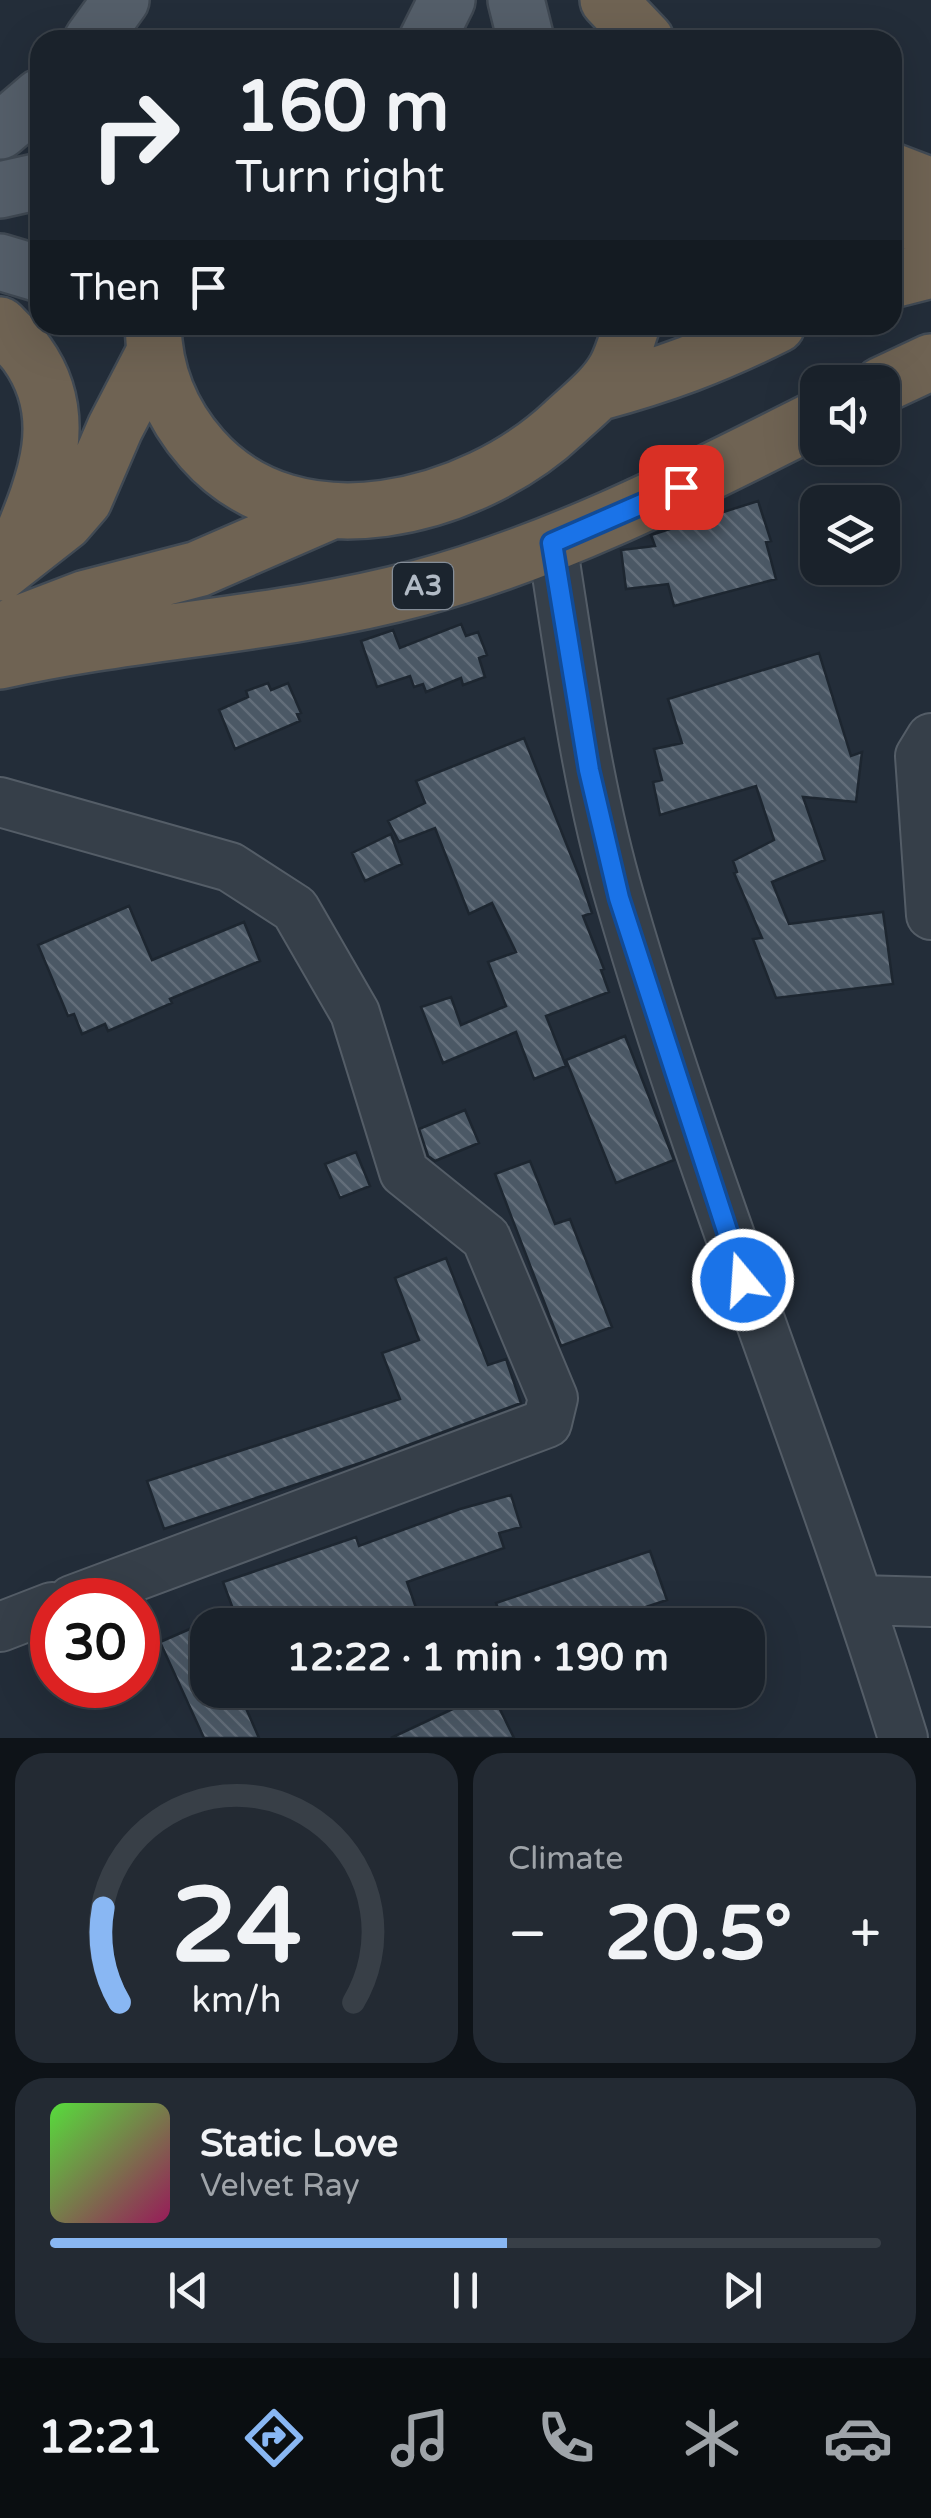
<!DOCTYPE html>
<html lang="en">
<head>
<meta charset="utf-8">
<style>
	:root { --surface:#1a222b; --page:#232a33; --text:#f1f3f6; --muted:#9fa4a9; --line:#383f47; --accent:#89b7f3 }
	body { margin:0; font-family:"Varela Round",sans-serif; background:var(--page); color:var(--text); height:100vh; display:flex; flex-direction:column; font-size:38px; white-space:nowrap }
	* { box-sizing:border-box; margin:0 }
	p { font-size:32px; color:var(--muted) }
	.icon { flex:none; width:55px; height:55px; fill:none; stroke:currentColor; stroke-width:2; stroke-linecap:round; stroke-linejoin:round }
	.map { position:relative; height:1738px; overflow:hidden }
	.details { display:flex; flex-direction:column; gap:15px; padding:15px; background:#0e1318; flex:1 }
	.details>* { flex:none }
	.hud { position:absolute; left:30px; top:30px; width:872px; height:305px; border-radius:30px; box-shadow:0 10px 40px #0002,0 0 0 2px var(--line); background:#1a222b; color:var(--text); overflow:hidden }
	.controls { position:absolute; left:800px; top:365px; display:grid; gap:20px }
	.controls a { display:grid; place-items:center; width:100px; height:100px; border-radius:20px; background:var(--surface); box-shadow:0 10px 40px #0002,0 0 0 2px var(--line); font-size:50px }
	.speed { position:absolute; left:30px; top:1578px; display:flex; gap:20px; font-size:50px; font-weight:700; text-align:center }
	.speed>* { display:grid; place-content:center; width:130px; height:130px; border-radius:50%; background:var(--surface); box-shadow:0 10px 40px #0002,0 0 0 2px var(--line); line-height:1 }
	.speed .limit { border:15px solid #d22; background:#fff; color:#111 }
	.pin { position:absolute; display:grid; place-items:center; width:85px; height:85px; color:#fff; margin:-42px; border-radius:20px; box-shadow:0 5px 15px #0006 }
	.me { position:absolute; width:110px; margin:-55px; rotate:342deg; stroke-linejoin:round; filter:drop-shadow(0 0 8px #0008) }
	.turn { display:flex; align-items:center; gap:35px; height:210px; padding:0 40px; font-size:45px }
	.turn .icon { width:130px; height:130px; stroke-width:2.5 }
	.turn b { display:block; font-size:70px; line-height:85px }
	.then { display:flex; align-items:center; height:95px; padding:0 40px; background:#0003; gap:20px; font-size:38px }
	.big { font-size:75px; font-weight:800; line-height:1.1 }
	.details .tile { flex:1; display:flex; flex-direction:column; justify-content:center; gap:15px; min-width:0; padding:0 35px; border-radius:30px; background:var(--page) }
	.details .dial { align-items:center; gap:0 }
	.dial svg { height:260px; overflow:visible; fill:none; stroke:var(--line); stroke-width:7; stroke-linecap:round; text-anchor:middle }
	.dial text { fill:var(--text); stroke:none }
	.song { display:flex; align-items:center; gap:30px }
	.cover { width:120px; height:120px; border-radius:15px; background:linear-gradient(135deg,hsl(110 70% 55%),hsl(330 70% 35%)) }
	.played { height:10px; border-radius:5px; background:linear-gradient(90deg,var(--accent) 55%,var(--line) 55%) }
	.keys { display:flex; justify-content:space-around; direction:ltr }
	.heat { display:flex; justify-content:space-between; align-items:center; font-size:55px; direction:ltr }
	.details .tiles { flex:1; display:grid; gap:15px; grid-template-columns:1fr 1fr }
	.tile:last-child { grid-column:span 2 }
	.trip { position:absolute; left:190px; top:1608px; width:575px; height:100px; border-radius:30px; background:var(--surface); box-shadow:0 10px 40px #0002,0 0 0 2px var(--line); font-weight:800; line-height:100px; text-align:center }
	.menu { display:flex; height:160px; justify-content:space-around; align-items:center; background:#0a0e11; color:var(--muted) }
	.menu .icon { width:70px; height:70px }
	.menu .selected { color:var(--accent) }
	.menu b { font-size:45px; color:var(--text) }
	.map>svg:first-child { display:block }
</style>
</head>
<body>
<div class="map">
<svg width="931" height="1738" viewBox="0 0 931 1738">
	<defs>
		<pattern id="building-back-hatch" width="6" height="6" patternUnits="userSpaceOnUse" patternTransform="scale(2.5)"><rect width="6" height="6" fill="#4b5865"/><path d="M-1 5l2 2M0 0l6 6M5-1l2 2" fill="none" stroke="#636e7a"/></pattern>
	</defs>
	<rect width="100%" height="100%" fill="#232d39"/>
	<!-- building -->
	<path fill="url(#building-back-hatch)" stroke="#1d2630" stroke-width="2.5" d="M 758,501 L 771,541 L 766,542 L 776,579 L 674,606 L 668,584 L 626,589 L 621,550 L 655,546 L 651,535 Z
		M 461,624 L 466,636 L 478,632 L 487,655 L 479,658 L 485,677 L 463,685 L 461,678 L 426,692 L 423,684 L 414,687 L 410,676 L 377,687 L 361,641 L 393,630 L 400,648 Z
		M 819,653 L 851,756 L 862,752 L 856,802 L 803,797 L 825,860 L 772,882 L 789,924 L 883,912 L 893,984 L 776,998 L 753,939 L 762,938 L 734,873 L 737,872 L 733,861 L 774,840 L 756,786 L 660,815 L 653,782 L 662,780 L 654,749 L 682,743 L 668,699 Z
		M 268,683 L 271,690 L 288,683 L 301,713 L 297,714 L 300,721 L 235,749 L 219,710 L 248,697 L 246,691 Z
		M 524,738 L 580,878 L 592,913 L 583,916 L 604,969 L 601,970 L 609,992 L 546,1016 L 566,1066 L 534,1079 L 516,1032 L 443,1063 L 421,1007 L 451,997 L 461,1025 L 506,1006 L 488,962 L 516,952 L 492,903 L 469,914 L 435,828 L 399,842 L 388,821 L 425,803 L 416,781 Z
		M 391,834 L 402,864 L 365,881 L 352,853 Z
		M 129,906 L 152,960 L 244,922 L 260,961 L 170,999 L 172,1003 L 108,1031 L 105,1024 L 82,1034 L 74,1014 L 68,1016 L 38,945 Z
		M 625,1036 L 674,1160 L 616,1183 L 566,1060 Z
		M 465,1110 L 479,1143 L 435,1161 L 428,1156 L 419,1129 Z
		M 356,1152 L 370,1186 L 340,1198 L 325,1164 Z
		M 530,1161 L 555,1224 L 570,1219 L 612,1327 L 561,1346 L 495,1174 Z
		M 446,1258 L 488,1365 L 506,1359 L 521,1403 L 360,1463 L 164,1529 L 147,1481 L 400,1399 L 382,1353 L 419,1340 L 395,1278 Z
		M 511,1495 L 521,1527 L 499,1533 L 504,1548 L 407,1582 L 422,1625 L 264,1625 L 257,1609 L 236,1617 L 223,1582 L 356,1537 L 359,1546 L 460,1509 Z
		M 650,1551 L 667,1600 L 592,1625 L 504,1625 L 496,1603 Z
		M 208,1621 L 208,1690 L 238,1690 L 259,1738 L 204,1738 L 160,1642 Z
		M 491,1691 L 514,1738 L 391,1738 Z"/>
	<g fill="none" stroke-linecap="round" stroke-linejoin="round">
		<!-- minor casing -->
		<g stroke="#545d67" stroke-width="52">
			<path id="minor" d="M 552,543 C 571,662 586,783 620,899 C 702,1183 816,1456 903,1738
				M 931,738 L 920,756 L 931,915
				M 0,802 L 230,867 L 295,909 L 355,1013 L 404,1172 L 486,1238 L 553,1398 L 547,1423 L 72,1600
				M 860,1600 L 931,1602
				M 0,1627 L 52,1607"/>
		</g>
		<!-- major casing -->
		<g stroke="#3f4852" stroke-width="60">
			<path id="major" d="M 516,0 L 526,40
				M 92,40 L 121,0
				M 427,40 L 447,0
				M 0,131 L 40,97
				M 0,190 L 40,181
				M 0,262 L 40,274"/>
		</g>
		<!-- highway casing -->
		<g stroke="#414a54" stroke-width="60">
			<path id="highway" d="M 608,0 L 646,40
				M 892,171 L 931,186
				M 892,222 L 931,217
				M 892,280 L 931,270
				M 0,325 C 9,335 20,344 27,354 C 77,423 38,496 11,564
				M 153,325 C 154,372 170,413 202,449 C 296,556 473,509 564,423 C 582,406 604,390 616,368 C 623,355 627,339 632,325
				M 882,385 L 931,362
				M 597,393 C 664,375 715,356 777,325
				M 0,573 L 65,522 L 84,500 L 115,428 L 154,353
				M 0,631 L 86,598 L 198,569 L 331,511
				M 0,661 C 138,630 282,625 419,588 C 560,550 689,483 818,418"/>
		</g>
		<!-- minor -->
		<use href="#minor" stroke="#363f49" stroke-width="48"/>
		<!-- major -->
		<use href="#major" stroke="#545e69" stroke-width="55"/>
		<!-- highway -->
		<use href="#highway" stroke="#6f6353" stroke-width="55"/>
	</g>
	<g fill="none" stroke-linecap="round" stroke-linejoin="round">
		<!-- route casing -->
		<g stroke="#114b97" stroke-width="25">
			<path id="route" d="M 681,487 L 552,543 L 589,770 L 619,898 L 743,1280"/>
		</g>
		<!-- route -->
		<use href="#route" stroke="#1a73e8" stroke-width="18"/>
	</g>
	<g text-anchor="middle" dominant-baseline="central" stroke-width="9" stroke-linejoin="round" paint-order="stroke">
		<!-- shield labels -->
		<rect fill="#1b242e" stroke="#848d98" stroke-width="2.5" x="393" y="563" width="60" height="46" rx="8"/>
		<g font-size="28" font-weight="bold" fill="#b1bac5">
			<text x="423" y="586">A3</text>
		</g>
	</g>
</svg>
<div class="controls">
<a><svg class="icon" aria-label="sound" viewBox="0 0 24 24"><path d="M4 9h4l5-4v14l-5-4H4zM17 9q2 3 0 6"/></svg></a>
<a><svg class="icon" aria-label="layers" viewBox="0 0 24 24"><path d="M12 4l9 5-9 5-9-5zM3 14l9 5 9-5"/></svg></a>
</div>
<div class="speed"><div class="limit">30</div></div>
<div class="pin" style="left:681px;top:487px;background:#d93025"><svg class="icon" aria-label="arrive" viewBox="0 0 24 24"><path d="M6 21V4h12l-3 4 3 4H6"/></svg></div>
<svg class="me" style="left:743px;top:1280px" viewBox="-20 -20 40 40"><circle r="17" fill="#1a73e8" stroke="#fff" stroke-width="3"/><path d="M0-11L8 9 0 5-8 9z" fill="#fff"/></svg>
<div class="trip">12:22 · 1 min · 190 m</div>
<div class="hud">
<div class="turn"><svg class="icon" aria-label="right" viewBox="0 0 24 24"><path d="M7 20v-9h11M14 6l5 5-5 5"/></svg><div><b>160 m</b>Turn right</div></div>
<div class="then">Then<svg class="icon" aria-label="arrive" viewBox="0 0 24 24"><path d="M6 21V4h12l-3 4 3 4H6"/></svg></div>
</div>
</div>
<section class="details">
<div class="tiles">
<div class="tile dial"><svg viewBox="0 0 100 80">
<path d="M14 69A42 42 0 1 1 86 69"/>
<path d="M14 69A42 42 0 0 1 9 40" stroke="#89b7f3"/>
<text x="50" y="56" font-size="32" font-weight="700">24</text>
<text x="50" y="72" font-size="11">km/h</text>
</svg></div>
<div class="tile"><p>Climate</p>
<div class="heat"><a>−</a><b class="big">20.5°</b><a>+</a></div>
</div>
<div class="tile">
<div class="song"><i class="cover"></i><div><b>Static Love</b><p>Velvet Ray</p></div></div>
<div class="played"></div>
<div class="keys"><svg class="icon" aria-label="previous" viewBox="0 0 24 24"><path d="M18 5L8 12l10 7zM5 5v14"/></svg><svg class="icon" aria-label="pause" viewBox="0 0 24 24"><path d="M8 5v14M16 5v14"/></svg><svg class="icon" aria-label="next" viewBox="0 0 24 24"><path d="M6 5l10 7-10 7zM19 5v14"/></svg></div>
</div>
</div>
</section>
<nav class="menu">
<b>12:21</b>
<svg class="icon selected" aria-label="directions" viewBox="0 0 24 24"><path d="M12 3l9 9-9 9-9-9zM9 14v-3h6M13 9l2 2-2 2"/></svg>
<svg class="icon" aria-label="music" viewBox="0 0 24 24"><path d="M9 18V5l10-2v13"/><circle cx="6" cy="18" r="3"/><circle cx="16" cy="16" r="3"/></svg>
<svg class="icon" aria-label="phone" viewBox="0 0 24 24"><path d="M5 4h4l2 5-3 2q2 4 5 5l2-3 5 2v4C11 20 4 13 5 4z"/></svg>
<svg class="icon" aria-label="climate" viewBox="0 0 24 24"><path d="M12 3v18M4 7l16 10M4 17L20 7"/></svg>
<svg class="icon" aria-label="car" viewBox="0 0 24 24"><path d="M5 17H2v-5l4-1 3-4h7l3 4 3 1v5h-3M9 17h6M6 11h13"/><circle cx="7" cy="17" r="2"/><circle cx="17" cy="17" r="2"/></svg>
</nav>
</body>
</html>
